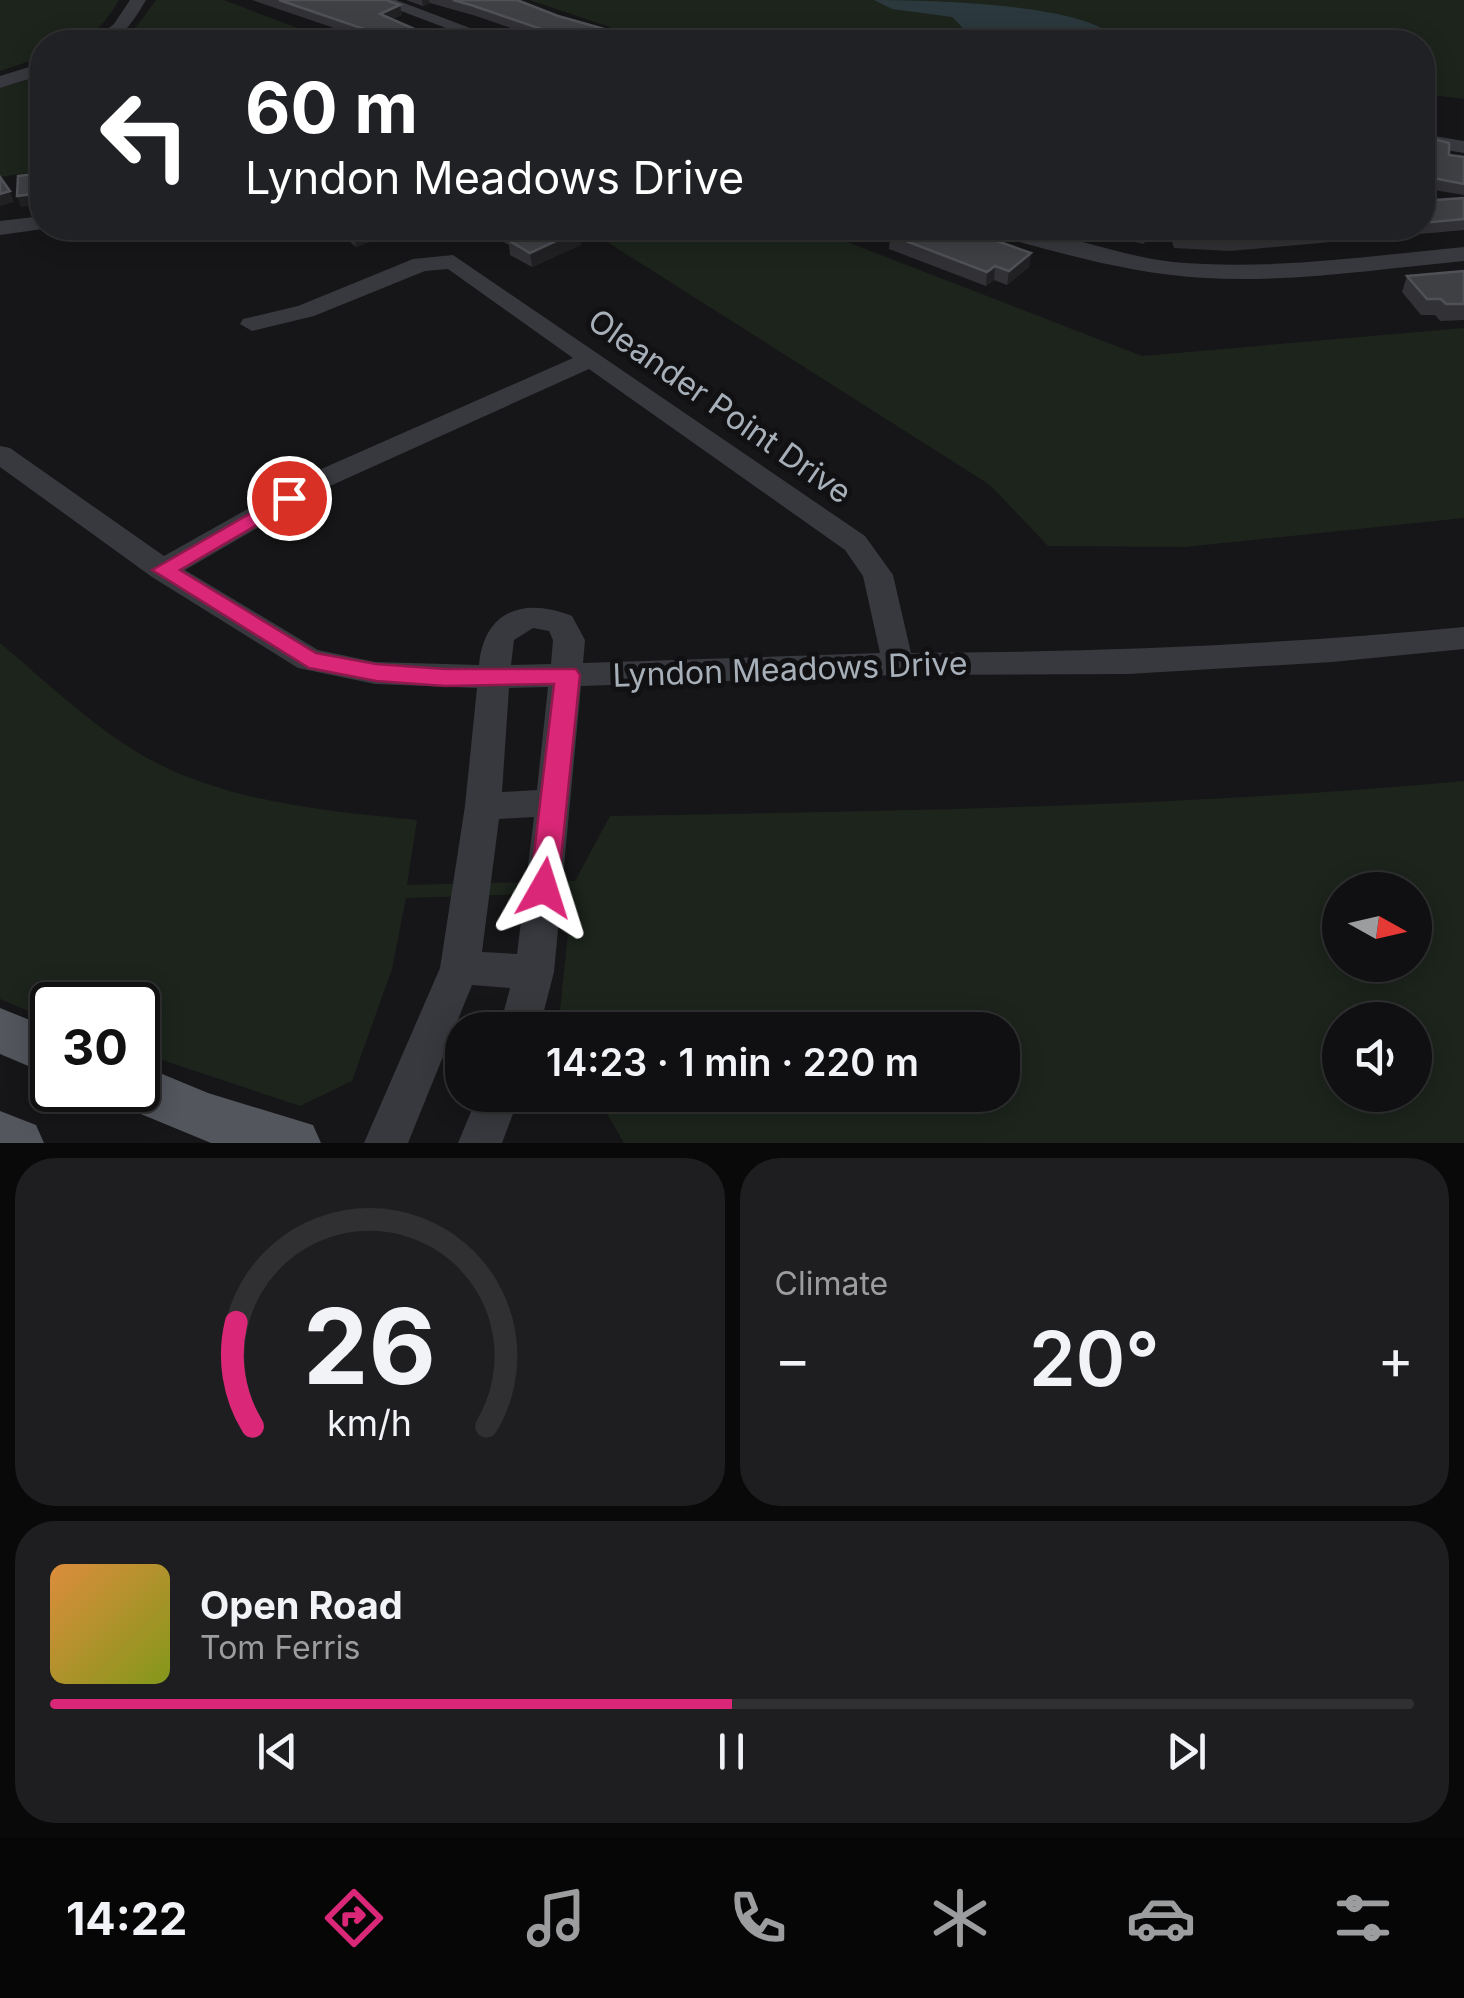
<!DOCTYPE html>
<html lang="en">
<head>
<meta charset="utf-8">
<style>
	:root { --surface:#101012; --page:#1e1e20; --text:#f1f3f6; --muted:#9c9d9f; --line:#303032; --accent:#db2777 }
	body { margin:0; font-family:Inter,sans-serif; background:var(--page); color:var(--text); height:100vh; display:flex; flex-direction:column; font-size:38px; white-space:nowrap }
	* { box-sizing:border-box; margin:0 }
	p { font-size:32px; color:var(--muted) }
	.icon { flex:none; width:55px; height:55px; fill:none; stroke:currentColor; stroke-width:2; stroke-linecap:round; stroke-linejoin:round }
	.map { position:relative; height:1143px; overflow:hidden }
	.drawer { display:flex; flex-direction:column; gap:15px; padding:15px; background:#09090a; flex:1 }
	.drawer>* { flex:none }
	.hud { position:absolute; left:30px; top:30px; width:1405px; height:210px; border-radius:40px; box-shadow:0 5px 25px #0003,0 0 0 2px var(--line); background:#202124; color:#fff; overflow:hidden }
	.needle { width:65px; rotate:98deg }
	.tools { position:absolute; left:1322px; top:872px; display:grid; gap:20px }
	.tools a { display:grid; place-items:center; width:110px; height:110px; border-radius:50%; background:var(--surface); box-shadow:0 5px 25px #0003,0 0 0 2px var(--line); font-size:50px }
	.speed { position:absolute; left:30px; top:982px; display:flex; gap:20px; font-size:50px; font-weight:700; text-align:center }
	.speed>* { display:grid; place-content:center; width:130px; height:130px; border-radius:50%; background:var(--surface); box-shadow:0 5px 25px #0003,0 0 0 2px var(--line); line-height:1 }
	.speed .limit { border:5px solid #111; border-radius:15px; background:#fff; color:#111 }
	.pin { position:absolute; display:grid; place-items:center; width:85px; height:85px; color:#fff; margin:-42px; border:5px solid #fff; border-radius:50%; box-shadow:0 2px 10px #0007 }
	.me { position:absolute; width:110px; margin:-55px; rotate:6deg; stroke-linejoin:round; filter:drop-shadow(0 0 8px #0008) }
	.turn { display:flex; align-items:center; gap:35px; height:210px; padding:0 50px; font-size:45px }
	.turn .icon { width:130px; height:130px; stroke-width:2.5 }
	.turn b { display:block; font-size:70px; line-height:85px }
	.big { font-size:75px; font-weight:600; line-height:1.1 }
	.drawer .tile { flex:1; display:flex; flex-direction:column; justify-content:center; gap:15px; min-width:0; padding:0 35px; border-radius:40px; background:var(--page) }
	.drawer .dial { align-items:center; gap:0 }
	.dial svg { height:260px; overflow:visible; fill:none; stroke:var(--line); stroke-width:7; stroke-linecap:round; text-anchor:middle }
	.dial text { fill:var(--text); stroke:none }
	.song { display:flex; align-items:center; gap:30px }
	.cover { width:120px; height:120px; border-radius:15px; background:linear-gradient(135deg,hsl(30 70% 55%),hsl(70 70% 35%)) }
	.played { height:10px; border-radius:5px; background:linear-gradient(90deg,var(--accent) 50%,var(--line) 50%) }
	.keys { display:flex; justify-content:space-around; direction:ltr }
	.heat { display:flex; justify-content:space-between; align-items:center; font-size:55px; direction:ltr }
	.drawer .tiles { flex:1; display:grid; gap:15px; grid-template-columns:1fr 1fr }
	.tile:last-child { grid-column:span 2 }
	.trip { position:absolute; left:445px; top:1012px; width:575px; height:100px; border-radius:40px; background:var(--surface); box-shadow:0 5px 25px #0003,0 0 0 2px var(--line); font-weight:600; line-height:100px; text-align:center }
	.menu { display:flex; height:160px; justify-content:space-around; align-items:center; background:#060607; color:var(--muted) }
	.menu .icon { width:70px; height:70px }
	.menu .on { color:var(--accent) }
	.menu b { font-size:45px; color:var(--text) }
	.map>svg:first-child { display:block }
</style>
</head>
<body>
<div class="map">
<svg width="1464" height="1143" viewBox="0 0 1464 1143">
	<rect width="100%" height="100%" fill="#161618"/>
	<!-- green -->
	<path fill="#1c241c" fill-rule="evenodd" d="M 0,0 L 119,0 C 96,38 86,42 42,42 L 42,57 L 0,71 Z
		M 156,0 L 224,0 L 334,42 L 115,42 L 136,27 Z
		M 529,0 L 1464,0 L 1464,99 L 1423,94 L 1422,42 L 654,42 Z
		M 42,76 L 42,171 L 0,177 L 0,88 Z
		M 585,228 L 811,228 L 1142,356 L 1464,328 L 1464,518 L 1185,547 L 1048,546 L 990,485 Z
		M 0,643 C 54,688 107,741 171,770 C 248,804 334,812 417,820 L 407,885 L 575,881 L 610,816 C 895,811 1180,807 1464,781 L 1464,1143 L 624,1143 L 596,1095 L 1002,1095 L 1002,1030 L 558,1030 L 572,893 L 406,898 L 392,969 L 352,1081 L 300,1106 L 138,1052 L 138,1005 L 52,1005 L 52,1021 L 0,999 ZM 1340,890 L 1415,890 L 1415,965 L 1340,965 ZM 1340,1020 L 1415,1020 L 1415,1095 L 1340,1095 Z"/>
	<!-- water -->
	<path fill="#2b383d" d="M 874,0 C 924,0 1076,3 1112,35 C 1098,38 1056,41 1043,36 C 1030,32 1024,30 1010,32 L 1005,42 L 963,42 L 959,41 L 962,27 L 952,17 L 892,9 Z"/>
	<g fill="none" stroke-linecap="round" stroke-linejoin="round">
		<!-- minor -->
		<path fill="#37393e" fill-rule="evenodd" d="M 130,0 L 146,0 C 131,25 122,42 90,42 L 114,24 Z
			M 372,0 L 396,0 L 507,42 L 483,42 Z
			M 42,63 L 42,75 L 0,88 L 0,76 Z
			M 1422,134 L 1464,141 L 1464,153 L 1422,146 Z
			M 42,216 L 42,228 L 50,228 L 0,235 L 0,221 Z
			M 985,228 C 1047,224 1110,255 1173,262 C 1270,271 1367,256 1464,247 L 1464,261 C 1378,269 1291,283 1205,278 C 1131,274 1059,253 988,233 Z
			M 453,255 L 865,536 L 893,575 L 911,653 C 1099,652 1277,645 1464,627 L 1464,649 L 1332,662 L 1128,674 L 898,675 L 581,686 L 554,972 L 539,1030 L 499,1030 L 510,988 L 472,985 L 408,1143 L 364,1143 L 440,968 L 465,806 L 477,688 L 375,684 L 298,668 L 152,577 L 0,467 L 0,446 L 10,448 L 164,556 L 310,474 L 573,358 L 448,269 L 425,271 L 314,316 L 252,331 L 240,324 L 243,319 L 298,306 L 413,259 ZM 589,369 L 845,550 L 863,576 L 880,653 L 583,663 L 585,640 L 572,616 C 524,597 484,610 479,665 L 375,662 L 318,650 L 185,570 L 330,486 ZM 533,628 L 549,631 L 553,640 L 551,664 L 511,665 L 514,640 ZM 548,687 L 537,790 L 502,792 L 509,688 ZM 534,817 L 517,954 L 482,952 L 499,819 Z
			M 478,1095 L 520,1095 L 502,1143 L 458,1143 Z"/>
		<!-- major -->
		<path fill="#53565d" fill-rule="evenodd" d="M 0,1008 L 52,1029 L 52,1076 L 0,1054 Z
			M 138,1064 L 208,1093 L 313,1125 L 321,1143 L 211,1143 L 119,1105 L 113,1090 L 138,1090 Z
			M 0,1111 L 36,1125 L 44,1143 L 0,1143 Z"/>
	</g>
	<!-- wall -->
	<path fill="#323236" d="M 252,0 L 386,0 L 400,5 L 402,15 L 392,19 L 444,42 L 375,42 Z
		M 406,0 L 519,0 L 558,16 L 636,42 L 551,42 L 476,16 L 430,3 L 423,6 Z
		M 1422,136 L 1449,155 L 1464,157 L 1464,195 L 1422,188 Z
		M 1464,198 L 1464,230 L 1230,251 L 1174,248 L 1168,228 L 1422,228 L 1422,201 Z
		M 326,228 L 387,228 L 389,235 L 356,247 L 342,235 L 329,238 Z
		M 478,228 L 574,228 L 581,245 L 532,267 L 510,255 L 509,245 Z
		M 858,228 L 960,228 L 1031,253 L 1029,267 L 1007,285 L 994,280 L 986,286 L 889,249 L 890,239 Z
		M 1075,228 L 1152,228 L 1144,244 L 1088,232 Z
		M 1464,271 L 1464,320 L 1440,321 L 1435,315 L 1421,315 L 1402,292 L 1407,276 Z"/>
	<!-- shaded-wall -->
	<path fill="#212124" d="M 422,0 L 429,0 L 430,3 L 423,6 Z
		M 400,5 L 402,15 L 381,24 L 380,14 Z
		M 10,191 L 14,202 L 0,206 L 0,194 Z
		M 42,193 L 42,205 L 21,207 L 17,196 Z
		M 327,228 L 340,228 L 342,235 L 329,238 Z
		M 375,228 L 387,228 L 389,235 L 356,247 L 354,235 Z
		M 1149,228 L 1152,228 L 1144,244 L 1146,232 Z
		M 580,230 L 581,245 L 532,267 L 530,253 Z
		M 1031,253 L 1029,267 L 1007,285 L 1009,271 Z
		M 995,266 L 994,280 L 986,286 L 987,272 Z"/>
	<!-- building -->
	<path fill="#3e4044" stroke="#4f5156" stroke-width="2.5" d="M 279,0 L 386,0 L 400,5 L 380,14 L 444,42 L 402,42 Z
		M 453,0 L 517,0 L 558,16 L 636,38 L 625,42 L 579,42 L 474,6 Z
		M 1422,92 L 1434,93 L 1422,121 Z
		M 1422,136 L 1449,143 L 1449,155 L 1464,157 L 1464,184 L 1422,176 Z
		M 42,173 L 42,193 L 17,196 L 18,176 Z
		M 0,177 L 10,191 L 0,194 Z
		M 1464,198 L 1464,219 L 1422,223 L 1422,201 Z
		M 344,228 L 375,228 L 354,235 Z
		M 502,228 L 574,228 L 580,230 L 530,253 L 508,240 L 517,236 Z
		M 895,228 L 960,228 L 1031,253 L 1009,271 L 995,266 L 987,272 L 890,235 L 899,229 Z
		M 1124,228 L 1149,228 L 1146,232 Z
		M 1174,228 L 1366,228 L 1233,239 L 1176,237 Z
		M 1464,271 L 1464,304 L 1446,304 L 1441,299 L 1427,299 L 1407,276 Z"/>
	<!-- route -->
	<path fill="#db2777" stroke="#8e194d" stroke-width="2.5" d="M 289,491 L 296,493 L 299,498 L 296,502 L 180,570 L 316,653 L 376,664 L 445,669 L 576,669 L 580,675 L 558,888 L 554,896 L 544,900 L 534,896 L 530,888 L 554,684 L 445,686 L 376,681 L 309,668 L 152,570 Z"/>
	<g text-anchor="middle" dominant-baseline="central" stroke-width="10" stroke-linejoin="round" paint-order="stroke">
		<!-- street labels -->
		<g font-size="32" fill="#a7afb9" stroke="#111113">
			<text transform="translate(720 406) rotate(35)">Oleander Point Drive</text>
			<text transform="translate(790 669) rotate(-2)">Lyndon Meadows Drive</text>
		</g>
	</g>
</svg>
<div class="tools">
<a><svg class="needle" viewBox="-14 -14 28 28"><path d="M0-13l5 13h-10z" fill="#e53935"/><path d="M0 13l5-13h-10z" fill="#9c9d9f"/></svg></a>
<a><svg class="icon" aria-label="sound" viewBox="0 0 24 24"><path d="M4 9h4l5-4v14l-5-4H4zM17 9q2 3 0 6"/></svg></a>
</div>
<div class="speed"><div class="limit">30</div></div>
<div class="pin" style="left:289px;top:498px;background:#d93025"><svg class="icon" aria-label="arrive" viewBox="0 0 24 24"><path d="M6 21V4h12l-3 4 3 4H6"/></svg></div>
<svg class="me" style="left:544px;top:888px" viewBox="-20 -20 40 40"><path d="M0-17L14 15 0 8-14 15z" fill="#db2777" stroke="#fff" stroke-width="4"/></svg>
<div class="trip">14:23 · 1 min · 220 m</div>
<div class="hud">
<div class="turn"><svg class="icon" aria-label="left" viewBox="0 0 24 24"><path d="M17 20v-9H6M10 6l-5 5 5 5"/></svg><div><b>60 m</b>Lyndon Meadows Drive</div></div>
</div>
</div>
<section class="drawer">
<div class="tiles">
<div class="tile dial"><svg viewBox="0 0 100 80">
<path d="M14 69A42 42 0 1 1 86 69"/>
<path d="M14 69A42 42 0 0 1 9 37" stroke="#db2777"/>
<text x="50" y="56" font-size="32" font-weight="700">26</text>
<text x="50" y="72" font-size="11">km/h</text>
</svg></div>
<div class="tile"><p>Climate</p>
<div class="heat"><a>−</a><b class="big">20°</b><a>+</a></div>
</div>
<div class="tile">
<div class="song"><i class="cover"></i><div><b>Open Road</b><p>Tom Ferris</p></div></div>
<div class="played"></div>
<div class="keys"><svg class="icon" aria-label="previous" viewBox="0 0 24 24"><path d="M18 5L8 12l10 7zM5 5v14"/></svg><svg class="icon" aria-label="pause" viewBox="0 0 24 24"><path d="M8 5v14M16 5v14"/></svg><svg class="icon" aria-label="next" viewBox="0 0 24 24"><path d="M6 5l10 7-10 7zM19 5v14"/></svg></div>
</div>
</div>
</section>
<nav class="menu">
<b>14:22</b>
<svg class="icon on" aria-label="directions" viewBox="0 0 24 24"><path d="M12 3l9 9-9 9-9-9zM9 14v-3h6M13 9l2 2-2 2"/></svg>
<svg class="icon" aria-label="music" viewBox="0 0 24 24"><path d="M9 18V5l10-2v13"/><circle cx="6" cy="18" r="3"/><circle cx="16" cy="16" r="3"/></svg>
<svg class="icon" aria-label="phone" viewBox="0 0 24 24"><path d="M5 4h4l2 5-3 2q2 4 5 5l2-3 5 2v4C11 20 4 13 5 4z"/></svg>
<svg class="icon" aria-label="climate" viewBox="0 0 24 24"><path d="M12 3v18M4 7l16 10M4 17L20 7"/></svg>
<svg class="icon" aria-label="car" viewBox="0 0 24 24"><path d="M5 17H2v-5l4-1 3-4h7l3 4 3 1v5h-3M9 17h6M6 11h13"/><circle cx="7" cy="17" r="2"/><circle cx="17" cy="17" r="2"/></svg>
<svg class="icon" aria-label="filters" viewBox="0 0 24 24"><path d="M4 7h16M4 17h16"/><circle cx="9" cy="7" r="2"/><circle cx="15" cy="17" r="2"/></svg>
</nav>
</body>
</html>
